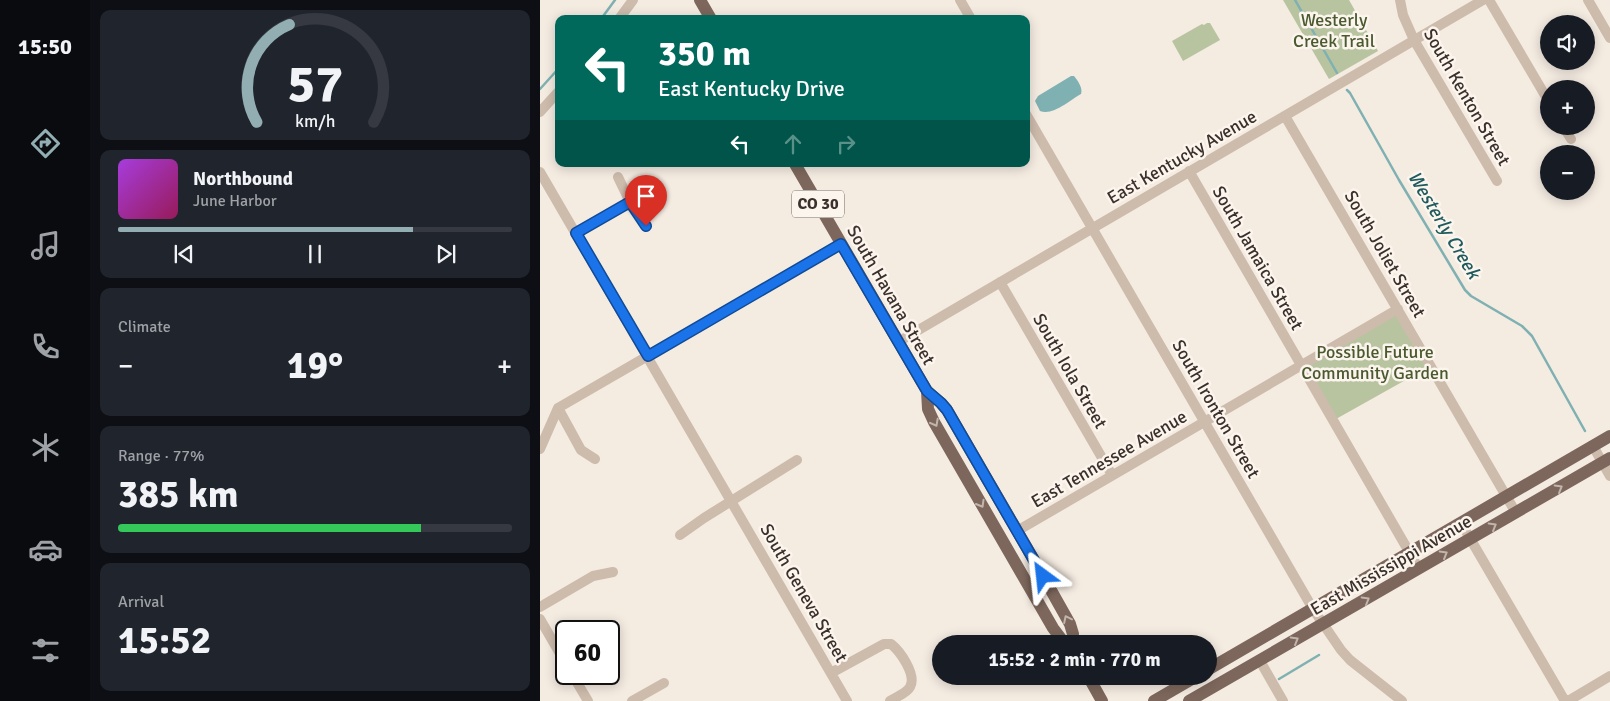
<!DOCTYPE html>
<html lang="en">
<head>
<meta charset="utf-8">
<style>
	:root { --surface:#171b24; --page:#20242c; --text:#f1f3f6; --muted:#9ea1a6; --line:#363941; --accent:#92aeb2 }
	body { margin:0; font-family:Signika,sans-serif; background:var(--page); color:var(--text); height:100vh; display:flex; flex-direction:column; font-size:19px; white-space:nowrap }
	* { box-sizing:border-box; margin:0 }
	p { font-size:16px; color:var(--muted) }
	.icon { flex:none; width:28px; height:28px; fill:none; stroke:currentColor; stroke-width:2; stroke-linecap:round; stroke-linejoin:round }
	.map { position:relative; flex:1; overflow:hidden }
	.side { display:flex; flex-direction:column; gap:10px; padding:10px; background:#0d0f14; width:450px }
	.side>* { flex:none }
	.banner { position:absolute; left:15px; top:15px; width:475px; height:152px; border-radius:10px; box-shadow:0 2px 12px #0003; background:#00695c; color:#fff; overflow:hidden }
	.controls { position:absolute; left:1000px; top:15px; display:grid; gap:10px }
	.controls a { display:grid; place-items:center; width:55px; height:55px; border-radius:50%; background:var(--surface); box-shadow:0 2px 12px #0003; font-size:25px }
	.speed { position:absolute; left:15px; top:620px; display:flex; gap:10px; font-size:25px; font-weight:700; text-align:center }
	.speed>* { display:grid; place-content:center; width:65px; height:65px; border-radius:50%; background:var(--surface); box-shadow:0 2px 12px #0003; line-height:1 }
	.speed .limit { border:2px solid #111; border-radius:8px; background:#fff; color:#111 }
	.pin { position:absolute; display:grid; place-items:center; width:42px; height:42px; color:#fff; margin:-51px -21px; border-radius:50% 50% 50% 0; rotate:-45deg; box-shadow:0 0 5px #0007 }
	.pin .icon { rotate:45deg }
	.me { position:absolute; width:55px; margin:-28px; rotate:330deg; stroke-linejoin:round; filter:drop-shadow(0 0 4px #0008) }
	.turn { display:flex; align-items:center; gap:18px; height:105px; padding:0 20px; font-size:22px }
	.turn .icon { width:65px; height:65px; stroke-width:2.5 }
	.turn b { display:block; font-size:35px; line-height:42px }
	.lanes { display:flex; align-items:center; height:48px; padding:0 20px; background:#0003; justify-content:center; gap:25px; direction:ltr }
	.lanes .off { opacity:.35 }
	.big { font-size:38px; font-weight:700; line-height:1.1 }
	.side .tile { flex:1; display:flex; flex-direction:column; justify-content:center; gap:8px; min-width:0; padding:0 18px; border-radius:10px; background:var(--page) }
	.side .dial { align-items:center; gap:0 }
	.dial svg { height:130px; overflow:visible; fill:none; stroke:var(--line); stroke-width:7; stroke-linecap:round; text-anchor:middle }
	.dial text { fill:var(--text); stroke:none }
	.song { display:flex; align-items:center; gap:15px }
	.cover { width:60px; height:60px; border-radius:8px; background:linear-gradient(135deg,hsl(280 70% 55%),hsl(330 70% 35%)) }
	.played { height:5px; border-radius:2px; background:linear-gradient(90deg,var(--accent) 75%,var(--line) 75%) }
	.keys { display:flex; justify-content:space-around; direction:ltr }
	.heat { display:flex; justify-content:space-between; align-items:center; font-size:28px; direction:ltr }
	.charge { height:8px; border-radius:4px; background:linear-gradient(90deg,#34c759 77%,var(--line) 0) }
	.trip { position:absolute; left:392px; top:635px; width:285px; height:50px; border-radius:25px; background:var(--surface); box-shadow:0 2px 12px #0003; font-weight:700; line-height:50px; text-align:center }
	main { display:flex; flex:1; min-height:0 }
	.dock { display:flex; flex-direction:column; width:90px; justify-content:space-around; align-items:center; background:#090b0e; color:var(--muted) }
	.dock .icon { width:35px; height:35px }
	.dock .current { color:var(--accent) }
	.dock b { font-size:22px; color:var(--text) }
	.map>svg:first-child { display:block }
</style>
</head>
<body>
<main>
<nav class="dock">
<b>15:50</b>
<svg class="icon current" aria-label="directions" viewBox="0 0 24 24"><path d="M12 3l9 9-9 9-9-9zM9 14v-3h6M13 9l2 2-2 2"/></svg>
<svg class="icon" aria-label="music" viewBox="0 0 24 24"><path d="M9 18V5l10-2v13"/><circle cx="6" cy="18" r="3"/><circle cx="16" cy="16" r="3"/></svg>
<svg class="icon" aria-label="phone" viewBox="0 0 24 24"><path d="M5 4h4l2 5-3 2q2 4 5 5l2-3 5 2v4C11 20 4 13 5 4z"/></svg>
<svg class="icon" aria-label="climate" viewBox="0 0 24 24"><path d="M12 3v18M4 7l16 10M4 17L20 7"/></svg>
<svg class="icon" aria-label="car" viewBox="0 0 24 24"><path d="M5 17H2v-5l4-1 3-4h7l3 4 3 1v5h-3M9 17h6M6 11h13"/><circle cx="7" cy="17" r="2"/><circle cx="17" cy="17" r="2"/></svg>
<svg class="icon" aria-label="filters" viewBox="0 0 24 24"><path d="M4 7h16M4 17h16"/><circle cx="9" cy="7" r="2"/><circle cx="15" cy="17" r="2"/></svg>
</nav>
<section class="side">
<div class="tile dial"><svg viewBox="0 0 100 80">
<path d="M14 69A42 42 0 1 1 86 69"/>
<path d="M14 69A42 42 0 0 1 34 9" stroke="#92aeb2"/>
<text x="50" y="56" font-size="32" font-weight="700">57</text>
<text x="50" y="72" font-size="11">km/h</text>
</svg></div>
<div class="tile">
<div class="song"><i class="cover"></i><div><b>Northbound</b><p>June Harbor</p></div></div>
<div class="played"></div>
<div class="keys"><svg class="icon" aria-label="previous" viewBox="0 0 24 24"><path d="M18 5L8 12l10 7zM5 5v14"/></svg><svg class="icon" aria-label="pause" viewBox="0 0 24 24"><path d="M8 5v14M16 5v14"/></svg><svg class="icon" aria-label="next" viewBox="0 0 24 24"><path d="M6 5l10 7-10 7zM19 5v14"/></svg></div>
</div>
<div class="tile"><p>Climate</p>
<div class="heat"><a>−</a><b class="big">19°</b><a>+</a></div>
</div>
<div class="tile"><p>Range · 77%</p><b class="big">385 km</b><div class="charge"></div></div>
<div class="tile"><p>Arrival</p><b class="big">15:52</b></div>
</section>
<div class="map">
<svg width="1070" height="701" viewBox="0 0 1070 701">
	<rect width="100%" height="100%" fill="#f4ebe1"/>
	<!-- green -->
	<path fill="#b8c4a0" d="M 743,0 L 809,0 L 838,51 L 789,79 Z
		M 667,23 L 670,23 L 680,40 L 643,61 L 632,41 L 662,24 L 664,25 Z
		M 856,314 L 887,368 L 796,419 L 766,367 Z"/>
	<!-- water -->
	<path fill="#7fb0b2" d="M 531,76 L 534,76 C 538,81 543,88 541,94 C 530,100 513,116 500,111 L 495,101 L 498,96 Z"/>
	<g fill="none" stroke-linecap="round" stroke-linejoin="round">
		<!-- stream -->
		<path stroke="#7fb0b2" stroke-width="2.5" d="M 755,0 L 797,73
			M 61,19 L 75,0
			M 0,89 L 19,68
			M 807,90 L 810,93 L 859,180 L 925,290 L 931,296 L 982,326 L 992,336 L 1045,431
			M 739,679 L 779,655"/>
		<!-- minor -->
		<path stroke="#cdbbac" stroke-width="10" d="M 420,0 L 431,19
			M 860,0 L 863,15 L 874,40 L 957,181
			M 949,0 L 1009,102
			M 1048,0 L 1070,38
			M 79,19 L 93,0
			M 0,112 L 19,91
			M 486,114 L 773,609 L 801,650 L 810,660 L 862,701
			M 745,116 L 976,513
			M 1023,126 L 1031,139
			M 649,171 L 879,569
			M 0,172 L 307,701
			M 78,177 L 90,202 L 106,226
			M 36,233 L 90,202
			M 460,282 L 572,475
			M 358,342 L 943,0
			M 18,408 L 41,450 L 55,459
			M 1053,446 L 1070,476
			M 0,449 L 18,408 L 301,244
			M 921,523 L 1025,701
			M 477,531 L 858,309
			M 140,535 L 164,518 L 257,460
			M 0,607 L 53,576 L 73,572
			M 0,619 L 26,664
			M 720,661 L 743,701
			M 291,673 L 344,644 L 351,644 C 360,651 377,675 370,687 C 367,693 356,697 350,701
			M 32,674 L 48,701
			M 92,701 L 124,683
			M 1028,701 L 1070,676"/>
		<!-- major -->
		<path stroke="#7d675c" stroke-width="12" d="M 160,0 L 171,19
			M 255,164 L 387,391 L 401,403 L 407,410 L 494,560 L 530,624 L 533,634 L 532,644
			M 387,391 L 388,409 L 394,422 L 513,628 L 522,640 L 527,644
			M 669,669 L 1070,436
			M 548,676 L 562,701
			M 614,701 L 657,676
			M 649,701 L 1070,458"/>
	</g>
	<!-- one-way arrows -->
	<defs><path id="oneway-chevron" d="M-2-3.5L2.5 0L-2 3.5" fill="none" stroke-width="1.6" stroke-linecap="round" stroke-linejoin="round" transform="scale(1.25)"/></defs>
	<g stroke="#c2b5ac">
		<use href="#oneway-chevron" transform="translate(395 423) rotate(62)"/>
		<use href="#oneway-chevron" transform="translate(1019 488) rotate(-30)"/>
		<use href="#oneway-chevron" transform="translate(441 504) rotate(60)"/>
		<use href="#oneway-chevron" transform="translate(953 526) rotate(-30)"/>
		<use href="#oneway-chevron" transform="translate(904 554) rotate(-30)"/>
		<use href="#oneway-chevron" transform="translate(826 600) rotate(-30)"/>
		<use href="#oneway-chevron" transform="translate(527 619) rotate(-116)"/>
		<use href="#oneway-chevron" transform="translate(755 640) rotate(-30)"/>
	</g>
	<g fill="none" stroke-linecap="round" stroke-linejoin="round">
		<!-- route casing -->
		<g stroke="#114b97" stroke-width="12">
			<path id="route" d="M 106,226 L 90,202 L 36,233 L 108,356 L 301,244 L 387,391 L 401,403 L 407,410 L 503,576"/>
		</g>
		<!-- route -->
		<use href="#route" stroke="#1a73e8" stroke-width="9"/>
	</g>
	<g text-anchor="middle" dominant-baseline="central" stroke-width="5" stroke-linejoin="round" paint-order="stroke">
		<!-- shield labels -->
		<rect fill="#fbf5ee" stroke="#756b66" stroke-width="1" x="252" y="190.5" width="52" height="27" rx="4"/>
		<g font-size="16" font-weight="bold" fill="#3b302b">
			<text x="278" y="204">CO 30</text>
		</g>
		<!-- park labels -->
		<g font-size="18" fill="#4a5a2e" stroke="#fbf5ee">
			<text x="794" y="20">Westerly<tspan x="794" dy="21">Creek Trail</tspan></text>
			<text x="835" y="352">Possible Future<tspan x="835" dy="21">Community Garden</tspan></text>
		</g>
		<!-- street labels -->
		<g font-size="18" fill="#3b302b" stroke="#fbf5ee">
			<text transform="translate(927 97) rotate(60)">South Kenton Street</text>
			<text transform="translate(642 157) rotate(-30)">East Kentucky Avenue</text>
			<text transform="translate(845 254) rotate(60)">South Joliet Street</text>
			<text transform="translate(718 258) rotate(60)">South Jamaica Street</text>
			<text transform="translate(351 295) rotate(60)">South Havana Street</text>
			<text transform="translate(530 371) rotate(60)">South Iola Street</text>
			<text transform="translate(676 409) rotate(60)">South Ironton Street</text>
			<text transform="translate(569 459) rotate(-30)">East Tennessee Avenue</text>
			<text transform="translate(851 565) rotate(-30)">East Mississippi Avenue</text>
			<text transform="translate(264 593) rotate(60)">South Geneva Street</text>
		</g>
		<!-- water labels -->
		<g font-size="19" font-style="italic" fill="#1f5a5e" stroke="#fbf5ee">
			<text transform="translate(904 225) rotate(59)">Westerly Creek</text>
		</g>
	</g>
</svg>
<div class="controls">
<a><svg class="icon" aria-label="sound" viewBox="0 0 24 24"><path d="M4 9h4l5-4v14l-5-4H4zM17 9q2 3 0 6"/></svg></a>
<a>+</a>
<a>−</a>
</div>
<div class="speed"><div class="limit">60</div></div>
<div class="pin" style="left:106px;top:226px;background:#d93025"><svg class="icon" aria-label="arrive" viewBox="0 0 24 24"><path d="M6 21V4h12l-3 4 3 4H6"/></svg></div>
<svg class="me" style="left:503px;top:576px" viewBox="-20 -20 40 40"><path d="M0-17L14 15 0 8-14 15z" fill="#1a73e8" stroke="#fff" stroke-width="4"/></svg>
<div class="trip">15:52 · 2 min · 770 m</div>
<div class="banner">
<div class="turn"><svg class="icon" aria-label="left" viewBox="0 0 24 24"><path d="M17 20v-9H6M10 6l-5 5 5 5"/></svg><div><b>350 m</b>East Kentucky Drive</div></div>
<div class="lanes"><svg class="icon" aria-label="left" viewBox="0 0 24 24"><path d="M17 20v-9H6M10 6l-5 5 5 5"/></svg><svg class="icon off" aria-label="ahead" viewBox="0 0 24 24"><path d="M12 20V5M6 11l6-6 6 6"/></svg><svg class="icon off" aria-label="right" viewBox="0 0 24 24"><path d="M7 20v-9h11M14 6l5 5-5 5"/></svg></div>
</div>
</div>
</main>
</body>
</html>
